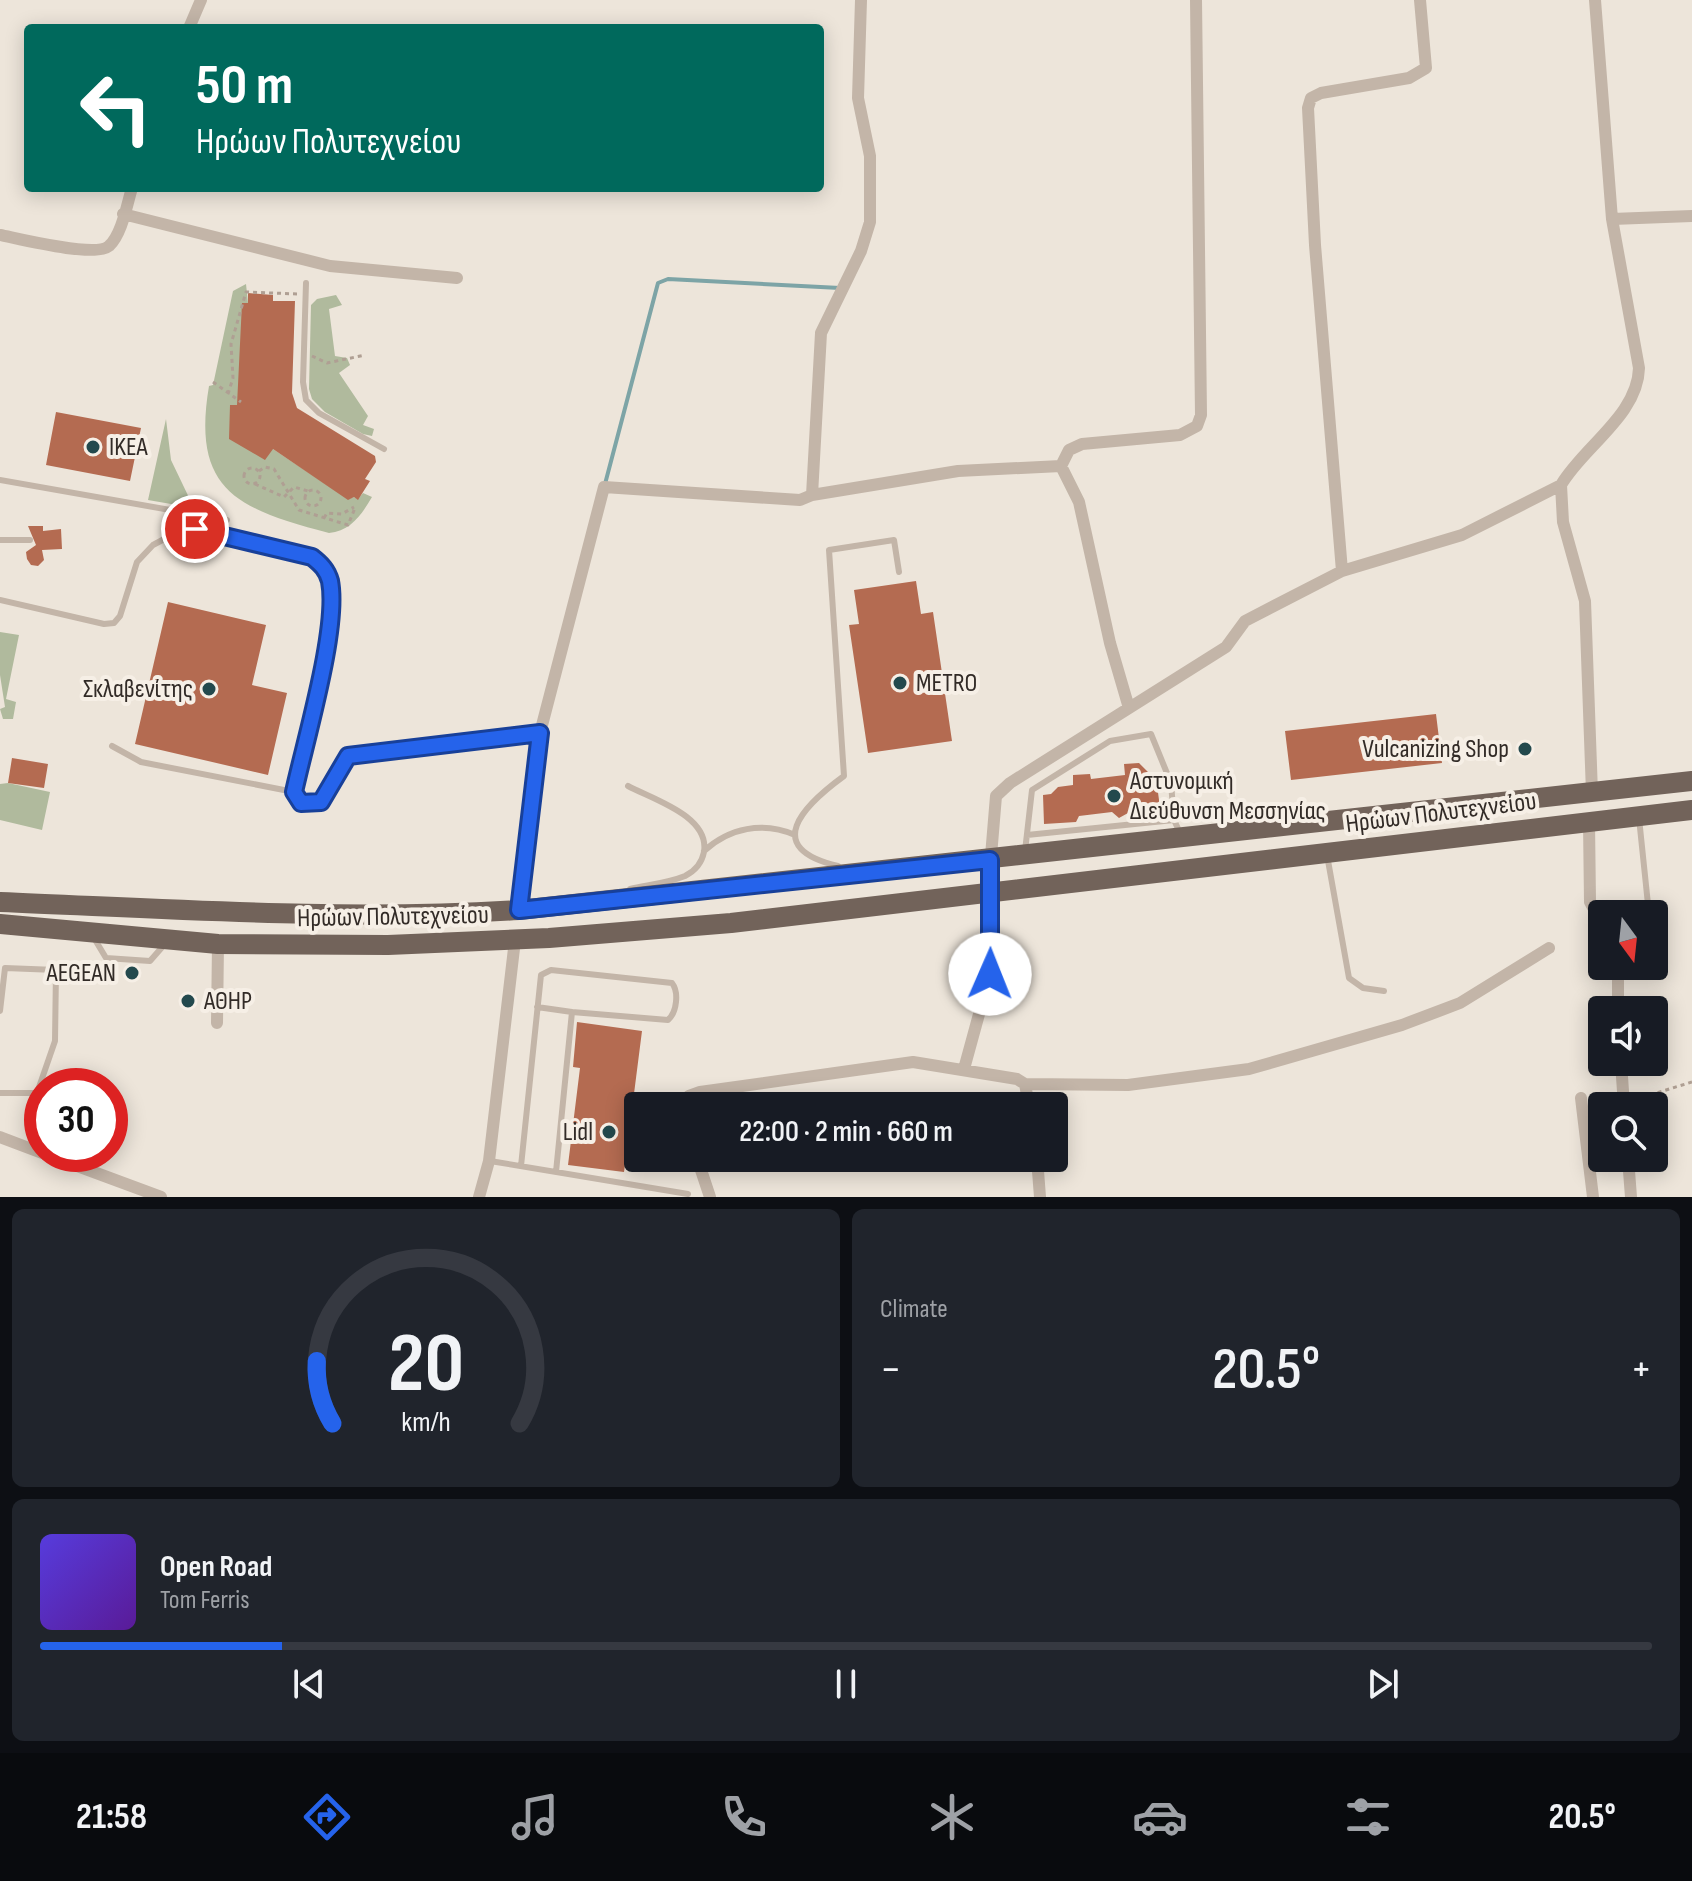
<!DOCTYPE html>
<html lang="en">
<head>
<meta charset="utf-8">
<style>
	:root { --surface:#171b24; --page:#20242c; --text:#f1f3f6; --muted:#9ea1a6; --line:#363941; --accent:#2563eb }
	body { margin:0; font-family:"Sofia Sans Condensed",sans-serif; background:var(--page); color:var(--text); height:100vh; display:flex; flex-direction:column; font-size:30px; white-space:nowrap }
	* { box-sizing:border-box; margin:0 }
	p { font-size:26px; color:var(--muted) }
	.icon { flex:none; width:44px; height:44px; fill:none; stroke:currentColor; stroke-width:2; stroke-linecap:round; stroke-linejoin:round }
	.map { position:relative; height:1197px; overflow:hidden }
	.sheet { display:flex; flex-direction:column; gap:12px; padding:12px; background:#0d0f14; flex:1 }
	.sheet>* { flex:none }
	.guide { position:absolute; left:24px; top:24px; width:800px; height:168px; border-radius:8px; box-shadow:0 4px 20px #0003; background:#00695c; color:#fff; overflow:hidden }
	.needle { width:52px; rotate:165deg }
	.tools { position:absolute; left:1588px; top:900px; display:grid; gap:16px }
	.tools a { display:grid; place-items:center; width:80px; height:80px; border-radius:8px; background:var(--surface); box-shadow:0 4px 20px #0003; font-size:40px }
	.speed { position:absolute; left:24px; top:1068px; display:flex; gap:16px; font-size:40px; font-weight:700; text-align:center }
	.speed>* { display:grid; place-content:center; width:104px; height:104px; border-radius:50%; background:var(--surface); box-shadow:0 4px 20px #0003; line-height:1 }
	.speed .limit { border:12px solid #d22; background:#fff; color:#111 }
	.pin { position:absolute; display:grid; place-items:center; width:68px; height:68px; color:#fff; margin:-34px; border:4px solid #fff; border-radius:50%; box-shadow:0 2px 8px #0007 }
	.me { position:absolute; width:88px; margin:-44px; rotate:1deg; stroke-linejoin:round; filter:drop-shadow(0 0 6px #0008) }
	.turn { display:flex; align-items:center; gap:28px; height:168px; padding:0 40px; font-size:36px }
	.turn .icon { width:104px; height:104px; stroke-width:2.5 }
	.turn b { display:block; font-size:56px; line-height:68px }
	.big { font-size:60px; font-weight:600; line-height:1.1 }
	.sheet .widget { flex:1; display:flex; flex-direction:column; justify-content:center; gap:12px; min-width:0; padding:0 28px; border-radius:12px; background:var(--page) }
	.sheet .dial { align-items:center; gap:0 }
	.dial svg { height:208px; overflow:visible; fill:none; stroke:var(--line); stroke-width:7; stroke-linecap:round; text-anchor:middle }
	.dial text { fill:var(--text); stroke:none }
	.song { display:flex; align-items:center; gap:24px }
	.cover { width:96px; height:96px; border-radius:12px; background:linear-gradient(135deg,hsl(250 70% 55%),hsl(270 70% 35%)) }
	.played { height:8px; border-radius:4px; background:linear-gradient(90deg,var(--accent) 15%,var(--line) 15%) }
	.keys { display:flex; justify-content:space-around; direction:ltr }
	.heat { display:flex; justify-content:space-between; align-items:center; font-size:44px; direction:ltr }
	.sheet .tiles { flex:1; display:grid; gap:12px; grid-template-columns:1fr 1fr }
	.widget:last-child { grid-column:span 2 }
	.trip { position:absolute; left:624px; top:1092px; width:444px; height:80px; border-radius:8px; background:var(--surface); box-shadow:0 4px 20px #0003; font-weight:600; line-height:80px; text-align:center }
	.dock { display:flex; height:128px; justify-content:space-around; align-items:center; background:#090b0e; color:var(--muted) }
	.dock .icon { width:56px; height:56px }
	.dock .selected { color:var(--accent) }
	.dock b { font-size:36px; color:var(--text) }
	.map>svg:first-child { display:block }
</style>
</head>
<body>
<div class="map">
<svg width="1692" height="1197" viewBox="0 0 1692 1197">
	<rect width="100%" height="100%" fill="#ede5da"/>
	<!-- green -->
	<path fill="#b0ba9d" d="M 246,284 L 248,303 L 242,303 L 273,449 L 348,499 L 354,497 L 358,499 L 363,493 L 372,497 C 362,514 351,531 329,533 C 239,509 191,492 209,386 L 213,385 L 233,291 Z
		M 336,295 L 342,305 L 329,309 L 335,356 L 347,358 L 350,365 L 339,373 L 368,416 L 363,425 L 374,429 L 372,436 L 363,434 L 325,412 L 312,399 L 309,389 L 311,305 L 317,299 Z
		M 166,419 L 171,460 L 194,508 L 148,500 Z
		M 0,632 L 19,635 L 6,699 L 16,702 L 13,719 L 3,719 L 0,709 L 5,707 L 0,675 Z
		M 8,783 L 50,792 L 42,830 L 0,820 L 0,784 Z"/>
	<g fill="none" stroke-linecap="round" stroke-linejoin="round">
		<!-- stream -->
		<path stroke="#7da4a6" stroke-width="4" d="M 605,484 L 658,283 L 668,279 L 840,288"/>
	</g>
	<!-- building -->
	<path fill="#b46b51" d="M 248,293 L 273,295 L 273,301 L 295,301 L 292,393 L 297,408 L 375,456 L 376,462 L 365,479 L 370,481 L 358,500 L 354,497 L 348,500 L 273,449 L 265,460 L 229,439 L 230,405 L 237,405 L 242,303 L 248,303 Z
		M 56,412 L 141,428 L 130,481 L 46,465 Z
		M 28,526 L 43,526 L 43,531 L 61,529 L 62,549 L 42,550 L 44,560 L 38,566 L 31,565 L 27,559 L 26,552 L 36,545 Z
		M 916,581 L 921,614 L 933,612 L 952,741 L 868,753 L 849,625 L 859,624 L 854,590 Z
		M 168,602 L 266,625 L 252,685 L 287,693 L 268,775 L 135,744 Z
		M 1436,714 L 1442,763 L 1291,780 L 1285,731 Z
		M 12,758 L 48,764 L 44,788 L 8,783 Z
		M 1139,763 L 1152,776 L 1153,786 L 1157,785 L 1161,815 L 1128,813 L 1119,818 L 1112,812 L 1079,816 L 1076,822 L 1044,824 L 1043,795 L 1051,794 L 1058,787 L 1073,785 L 1073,775 L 1090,774 L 1091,779 L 1125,775 L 1124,764 Z
		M 577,1022 L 642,1031 L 624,1172 L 568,1165 L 580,1068 L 573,1067 Z"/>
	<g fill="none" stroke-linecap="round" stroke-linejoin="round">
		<!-- path -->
		<path stroke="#af9f93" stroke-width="3" stroke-dasharray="4 4" stroke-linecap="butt" d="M 312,356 L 327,363 L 365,355
			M 213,382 L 241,402
			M 228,394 L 233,378 L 231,344 L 246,292 L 297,294
			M244 476a8 8 0 1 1 16 0a8 8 0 1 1-16 0Z
			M 259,471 L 265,467 L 274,469 L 299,510 L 348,525 L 355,508
			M 255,484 L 284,497 L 294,487 L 308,491
			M305 498a8 8 0 1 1 16 0a8 8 0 1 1-16 0Z
			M 324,518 L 327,513 L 342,514 L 354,507
			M 1634,1096 L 1653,1094 L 1692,1082"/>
		<!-- lane -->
		<path stroke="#c3b5a8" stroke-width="6" d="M 306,283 L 303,382 L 306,400 L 319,413 L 384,449
			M 0,480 L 227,520
			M 0,540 L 30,540
			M 0,600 L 104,624 L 114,623 L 120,616 L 137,562 L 153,545 L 168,537 L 195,529 L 312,557 C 316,561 323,565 326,569 C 345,601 303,751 294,792 L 141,762 L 112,746
			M 628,786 C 652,799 710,816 704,852 C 702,862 695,871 685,876 C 668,883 647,885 630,889
			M 294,792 L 301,803 L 321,802 L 338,767 L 348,756 L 539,733
			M 1639,818 L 1649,914
			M 1027,835 L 1174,820
			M 704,851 C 729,828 763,821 795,835
			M 1025,851 L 1032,790 L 1110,741 L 1151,734 L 1171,783 L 1174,820 L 1181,835
			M 1327,855 L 1349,978 L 1363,988 L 1384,991
			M 838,866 C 761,848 803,806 844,776 L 829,550 L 894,540 L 899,572
			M 94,938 L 106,958 L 150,961 L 164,945
			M 537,1007 L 572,1012
			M 0,1011 L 5,968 L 56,970 L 55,1041 L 37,1093 L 0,1093
			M 490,1161 L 688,1194
			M 521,1166 L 541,975 L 551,970 L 672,983 C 679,992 677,1012 668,1020 L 572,1012 L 556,1172"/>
		<!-- street -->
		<path stroke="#c3b5a8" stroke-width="12" d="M 189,28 L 201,0
			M 123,214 L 330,266 L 457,278
			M 1612,219 L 1692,216
			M 0,235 C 20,239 95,258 109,246 C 122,234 127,204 132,188
			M 1061,466 L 1069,450 L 1082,444 L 1180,435 L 1197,426 L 1201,415 L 1196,0
			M 812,495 L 821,333 L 861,251 L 870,222 L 870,156 L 858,98 L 861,0
			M 1342,571 L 1315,245 L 1308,108 L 1311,98 L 1321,93 L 1409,78 L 1426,68 L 1420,0
			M 1592,793 L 1585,601 L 1563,522 L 1561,485 C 1583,447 1638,415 1639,368 L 1612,219 L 1595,0
			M 1589,822 L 1590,902 L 1602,924
			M 519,910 L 540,733 L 604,487 L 800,500 L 812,495 L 958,471 L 1061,466 L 1079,502 L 1110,643 L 1129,708
			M 1618,966 L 1618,1010
			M 217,1023 L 218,944
			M 1621,1062 L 1624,1106
			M 964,1069 L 990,974 L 988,892 L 996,796 L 1010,783 L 1226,647 L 1245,621 L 1342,571 L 1462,535 L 1561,485
			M 1025,1084 L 1029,1106
			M 1581,1098 L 1593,1197
			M 685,1106 L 689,1096 L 700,1092 L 913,1062 L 1017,1079 L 1025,1084 L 1128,1085 L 1249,1069 L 1402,1025 L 1460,1003 L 1549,948
			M 0,1137 L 42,1153
			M 45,1154 L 161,1197
			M 697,1158 L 710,1197
			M 1037,1158 L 1040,1197
			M 1628,1158 L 1631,1197
			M 479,1197 L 489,1161 L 515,940"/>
		<!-- primary -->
		<path stroke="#72635a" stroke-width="20" d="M 0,902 C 173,909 346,921 519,910 L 1692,781
			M 0,924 L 218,944 L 388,945 L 549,938 L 731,923 L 1692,810"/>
	</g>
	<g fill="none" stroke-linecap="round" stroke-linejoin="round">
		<!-- route casing -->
		<g stroke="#184099" stroke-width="20">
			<path id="route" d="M 195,529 L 312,557 C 321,564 327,570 330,581 C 339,628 305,741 294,792 L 301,803 L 321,802 L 348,756 L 540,733 L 519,910 L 990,860 L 990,974"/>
		</g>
		<!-- route -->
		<use href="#route" stroke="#2563eb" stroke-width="14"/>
	</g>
	<!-- markers -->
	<g fill="#23494d" stroke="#f6efe6" stroke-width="3">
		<circle cx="93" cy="447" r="8"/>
		<circle cx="900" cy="683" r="8"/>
		<circle cx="209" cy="689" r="8"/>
		<circle cx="1525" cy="749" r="8"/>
		<circle cx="1114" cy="796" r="8"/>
		<circle cx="132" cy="973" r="8"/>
		<circle cx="188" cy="1001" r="8"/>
		<circle cx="609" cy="1132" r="8"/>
	</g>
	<g text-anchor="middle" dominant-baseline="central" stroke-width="8" stroke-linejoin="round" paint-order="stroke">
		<!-- poi labels -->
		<g font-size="26" fill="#322b27" stroke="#f6efe6" text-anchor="start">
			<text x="109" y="447">IKEA</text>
			<text x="916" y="683">METRO</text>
			<text x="193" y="689" text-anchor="end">Σκλαβενίτης</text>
			<text x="1509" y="749" text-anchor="end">Vulcanizing Shop</text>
			<text x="1130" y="781">Αστυνομική<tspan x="1130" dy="30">Διεύθυνση Μεσσηνίας</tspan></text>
			<text x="116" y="973" text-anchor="end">AEGEAN</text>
			<text x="204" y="1001">ΑΘΗΡ</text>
			<text x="593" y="1132" text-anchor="end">Lidl</text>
		</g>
		<!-- street labels -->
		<g font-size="26" fill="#322b27" stroke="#f6efe6">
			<text transform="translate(1441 813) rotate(-7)">Ηρώων Πολυτεχνείου</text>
			<text transform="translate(393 917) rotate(-1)">Ηρώων Πολυτεχνείου</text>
		</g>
	</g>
</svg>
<div class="tools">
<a><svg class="needle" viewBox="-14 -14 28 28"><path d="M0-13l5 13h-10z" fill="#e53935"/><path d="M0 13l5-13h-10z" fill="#9ea1a6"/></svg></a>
<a><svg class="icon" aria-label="sound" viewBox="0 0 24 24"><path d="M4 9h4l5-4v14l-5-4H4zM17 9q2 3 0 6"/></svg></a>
<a><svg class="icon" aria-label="search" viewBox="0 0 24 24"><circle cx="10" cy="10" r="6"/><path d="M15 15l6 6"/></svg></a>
</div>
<div class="speed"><div class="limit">30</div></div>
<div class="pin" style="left:195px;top:529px;background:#d93025"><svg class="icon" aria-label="arrive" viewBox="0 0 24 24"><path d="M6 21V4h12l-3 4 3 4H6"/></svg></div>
<svg class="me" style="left:990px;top:974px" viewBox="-20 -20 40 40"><circle r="19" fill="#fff"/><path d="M0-13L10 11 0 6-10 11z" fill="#2563eb"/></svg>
<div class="trip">22:00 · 2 min · 660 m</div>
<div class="guide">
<div class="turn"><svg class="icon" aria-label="left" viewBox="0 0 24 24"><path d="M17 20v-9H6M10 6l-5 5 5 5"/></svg><div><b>50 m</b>Ηρώων Πολυτεχνείου</div></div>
</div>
</div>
<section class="sheet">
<div class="tiles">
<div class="widget dial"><svg viewBox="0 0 100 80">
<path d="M14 69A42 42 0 1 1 86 69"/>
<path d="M14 69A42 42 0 0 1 8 45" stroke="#2563eb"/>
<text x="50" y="56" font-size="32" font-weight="700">20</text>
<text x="50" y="72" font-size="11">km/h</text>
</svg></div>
<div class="widget"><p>Climate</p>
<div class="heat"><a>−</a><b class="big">20.5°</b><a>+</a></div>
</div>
<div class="widget">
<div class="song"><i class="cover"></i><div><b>Open Road</b><p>Tom Ferris</p></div></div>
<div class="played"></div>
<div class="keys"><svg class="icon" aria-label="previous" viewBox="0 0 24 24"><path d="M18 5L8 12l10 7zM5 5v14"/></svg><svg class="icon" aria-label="pause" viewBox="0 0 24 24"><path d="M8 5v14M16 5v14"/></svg><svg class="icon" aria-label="next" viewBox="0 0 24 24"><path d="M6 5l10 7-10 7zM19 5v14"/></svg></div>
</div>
</div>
</section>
<nav class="dock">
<b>21:58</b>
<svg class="icon selected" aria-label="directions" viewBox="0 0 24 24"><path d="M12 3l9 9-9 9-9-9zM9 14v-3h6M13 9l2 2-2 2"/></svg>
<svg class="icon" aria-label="music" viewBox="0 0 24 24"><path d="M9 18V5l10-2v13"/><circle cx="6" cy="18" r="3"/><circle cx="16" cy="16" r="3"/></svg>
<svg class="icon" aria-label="phone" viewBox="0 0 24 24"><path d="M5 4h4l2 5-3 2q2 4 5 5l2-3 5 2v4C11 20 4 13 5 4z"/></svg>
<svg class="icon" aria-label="climate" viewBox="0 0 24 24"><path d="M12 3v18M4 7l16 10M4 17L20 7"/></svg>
<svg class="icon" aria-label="car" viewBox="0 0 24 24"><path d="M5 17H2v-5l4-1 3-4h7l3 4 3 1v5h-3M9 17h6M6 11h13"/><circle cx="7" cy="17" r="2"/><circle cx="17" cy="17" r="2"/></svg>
<svg class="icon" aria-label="filters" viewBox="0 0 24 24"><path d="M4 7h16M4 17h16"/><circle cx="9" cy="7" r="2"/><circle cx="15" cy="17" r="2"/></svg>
<b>20.5°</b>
</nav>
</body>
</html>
